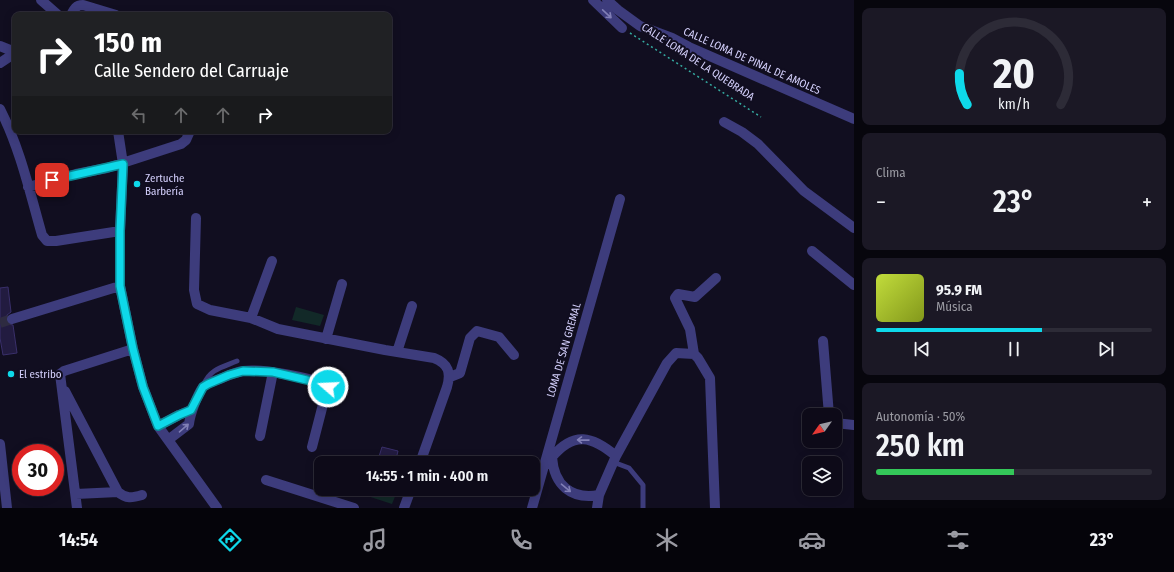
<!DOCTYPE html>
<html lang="es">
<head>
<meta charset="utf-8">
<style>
	:root { --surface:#0d0a18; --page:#1b1825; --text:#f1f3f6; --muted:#9a9aa2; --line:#2d2b37; --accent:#0ed9ea }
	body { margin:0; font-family:"Fira Sans Condensed",sans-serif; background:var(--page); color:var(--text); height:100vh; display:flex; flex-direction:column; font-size:15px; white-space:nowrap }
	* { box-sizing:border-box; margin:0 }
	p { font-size:13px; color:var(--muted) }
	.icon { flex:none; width:22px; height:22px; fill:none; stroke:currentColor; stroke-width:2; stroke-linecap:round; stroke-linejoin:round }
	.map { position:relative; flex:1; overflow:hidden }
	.side { display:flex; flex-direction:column; gap:8px; padding:8px; background:#07060d; width:320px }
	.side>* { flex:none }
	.top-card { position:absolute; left:12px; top:12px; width:380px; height:122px; border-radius:8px; box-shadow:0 2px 10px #0003,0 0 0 1px var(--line); background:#202124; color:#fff; overflow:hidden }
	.needle { width:26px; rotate:236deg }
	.tools { position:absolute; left:802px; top:408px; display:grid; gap:8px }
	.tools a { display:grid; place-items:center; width:40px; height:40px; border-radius:8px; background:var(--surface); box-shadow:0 2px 10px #0003,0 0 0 1px var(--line); font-size:20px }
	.speed { position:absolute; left:12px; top:444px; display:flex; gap:8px; font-size:20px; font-weight:700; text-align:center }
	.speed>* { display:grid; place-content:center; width:52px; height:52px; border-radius:50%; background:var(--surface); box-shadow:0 2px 10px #0003,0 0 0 1px var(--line); line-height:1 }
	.speed .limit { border:6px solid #d22; background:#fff; color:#111 }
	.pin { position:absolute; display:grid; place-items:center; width:34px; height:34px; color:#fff; margin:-17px; border-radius:8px; box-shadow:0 2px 6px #0006 }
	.me { position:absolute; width:44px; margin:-22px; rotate:289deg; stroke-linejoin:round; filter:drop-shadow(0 0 3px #0008) }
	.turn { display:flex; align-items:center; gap:14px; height:84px; padding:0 16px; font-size:18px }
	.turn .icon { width:52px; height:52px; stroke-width:2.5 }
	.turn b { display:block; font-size:28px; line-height:34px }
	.lanes { display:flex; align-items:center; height:38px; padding:0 16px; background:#0003; justify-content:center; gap:20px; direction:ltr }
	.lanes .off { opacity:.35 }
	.big { font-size:30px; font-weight:600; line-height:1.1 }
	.side .card { flex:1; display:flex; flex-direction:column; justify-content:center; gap:6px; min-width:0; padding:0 14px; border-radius:8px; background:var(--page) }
	.side .dial { align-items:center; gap:0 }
	.dial svg { height:104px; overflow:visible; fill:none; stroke:var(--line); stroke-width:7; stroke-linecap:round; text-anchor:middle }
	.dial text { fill:var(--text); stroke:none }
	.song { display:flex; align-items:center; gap:12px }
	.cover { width:48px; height:48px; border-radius:6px; background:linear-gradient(135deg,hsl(70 70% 55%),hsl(70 70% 35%)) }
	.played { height:4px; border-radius:2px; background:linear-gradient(90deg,var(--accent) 60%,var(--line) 60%) }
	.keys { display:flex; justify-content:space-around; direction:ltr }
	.heat { display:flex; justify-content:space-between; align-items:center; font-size:22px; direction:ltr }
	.charge { height:6px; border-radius:3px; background:linear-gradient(90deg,#34c759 50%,var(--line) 0) }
	.trip { position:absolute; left:314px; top:456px; width:226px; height:40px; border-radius:8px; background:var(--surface); box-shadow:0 2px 10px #0003,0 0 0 1px var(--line); font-weight:600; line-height:40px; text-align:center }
	.dock { display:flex; height:64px; justify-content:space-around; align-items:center; background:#05040a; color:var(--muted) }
	.dock .icon { width:28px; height:28px }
	.dock .on { color:var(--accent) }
	.dock b { font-size:18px; color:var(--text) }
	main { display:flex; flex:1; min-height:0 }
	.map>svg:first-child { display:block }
</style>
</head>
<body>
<main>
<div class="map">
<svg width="854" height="508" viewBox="0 0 854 508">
	<rect width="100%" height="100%" fill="#110e20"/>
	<!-- green -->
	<path fill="#122928" d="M 296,307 L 324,315 L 320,326 L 292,320 Z
		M 349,489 L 398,489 L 392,504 L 349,490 Z"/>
	<!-- building -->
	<path fill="#221b40" stroke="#392f6a" d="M 8,287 L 11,312 L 7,315 L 6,321 L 8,324 L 13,325 L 17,353 L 3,355 L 0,338 L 0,288 Z
		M 382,447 L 398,451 L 395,463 L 377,463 Z"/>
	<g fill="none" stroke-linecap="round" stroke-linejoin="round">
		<!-- minor-tunnel -->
		<path stroke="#2e2b41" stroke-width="10" stroke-dasharray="10 5" stroke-linecap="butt" d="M 0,323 L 12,319"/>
		<!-- path -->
		<path stroke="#35aba1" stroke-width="1.5" stroke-dasharray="2 3" stroke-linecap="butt" d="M 630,33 L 761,117"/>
		<!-- service -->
		<path stroke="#3d3c7c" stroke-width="5" d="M 204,384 C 210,369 223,367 237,361
			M 613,462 L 629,468 L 643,485 L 643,508"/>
		<!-- minor -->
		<path stroke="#3d3c7c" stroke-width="10" d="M 41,0 L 58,15
			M 593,0 L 622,28
			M 607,0 L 618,10 L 640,26 L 672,38 L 689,47 L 854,119
			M 71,15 C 74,9 76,5 83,5 L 116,15
			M 0,46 L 15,52
			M 0,63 L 15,53
			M 0,109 C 20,148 30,193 42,235 L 47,241 L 56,241 L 120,231
			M 724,122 L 742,132 L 758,144 L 804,191 L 854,228
			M 118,131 L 123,164 L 120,231 L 120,286 L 133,349 L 143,387 L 158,426 L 217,508
			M 28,187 L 76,174 L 107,168 L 181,144 L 186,140 L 190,131
			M 196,218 L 194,290 L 197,304 L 210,310 L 251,318 L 278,329 L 385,350 L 434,358 C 449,364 451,373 447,387 L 420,463
			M 812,251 L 854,285
			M 251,318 L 272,261
			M 12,319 L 120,286
			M 326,339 L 342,284
			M 823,341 L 829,415
			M 397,352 L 412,306
			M 694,354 L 698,358 L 710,378 L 715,508
			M 694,354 L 690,329 L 675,298 L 678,294 L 695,297 L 716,278
			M 450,377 L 460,373 L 470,338 L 477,331 L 499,337 L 514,355
			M 65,391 L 118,492 C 126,499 132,498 142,495
			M 835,423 L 854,425
			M 158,426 L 179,415 L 191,410
			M 260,436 L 273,372
			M 168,440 L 189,424 C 190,415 197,395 203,387 C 207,383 214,381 220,379 C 227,376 235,372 243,371 C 262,368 310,378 328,385 L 312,447
			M 266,480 L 354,508
			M 76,494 L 118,492
			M 599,495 C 571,500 554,485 552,457 C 574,431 592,436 616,456
			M 77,508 L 60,374 L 64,371 L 133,349
			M 404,508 L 411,489
			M 532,508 L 620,199
			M 597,508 L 599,495 L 616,456 L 667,363 L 676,353 L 694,354"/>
		<!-- tertiary -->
		<path stroke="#3d3c7c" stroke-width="10" d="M 0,444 L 7,508"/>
	</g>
	<!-- one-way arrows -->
	<defs><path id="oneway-shaft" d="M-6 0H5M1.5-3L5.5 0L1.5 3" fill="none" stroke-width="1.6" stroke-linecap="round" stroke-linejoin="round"/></defs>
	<g stroke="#817fb6">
		<use href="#oneway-shaft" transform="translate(607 14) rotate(43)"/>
		<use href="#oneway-shaft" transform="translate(184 428) rotate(-41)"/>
		<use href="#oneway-shaft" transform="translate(583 440) rotate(-179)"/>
		<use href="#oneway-shaft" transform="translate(566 488) rotate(40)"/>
	</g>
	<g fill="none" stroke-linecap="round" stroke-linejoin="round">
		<!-- route casing -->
		<g stroke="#098d98" stroke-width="10">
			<path id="route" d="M 52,180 L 123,164 L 120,231 L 120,286 L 133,349 L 143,387 L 158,426 L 179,415 L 191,410 L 203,387 L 208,384 L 229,375 L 243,371 L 273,372 L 328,385 L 328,387"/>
		</g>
		<!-- route -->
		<use href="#route" stroke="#0ed9ea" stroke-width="7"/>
	</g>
	<!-- markers -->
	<g fill="#0ed9ea" stroke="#110e20" stroke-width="1.5">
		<circle cx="137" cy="184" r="4"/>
		<circle cx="11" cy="374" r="4"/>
	</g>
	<g text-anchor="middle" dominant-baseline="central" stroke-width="4" stroke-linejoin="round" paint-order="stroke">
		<!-- street labels -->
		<g font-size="11" fill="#d4d0fc" stroke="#110e20">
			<text transform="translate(752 61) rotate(24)">CALLE LOMA DE PINAL DE AMOLES</text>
			<text transform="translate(698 62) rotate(33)">CALLE LOMA DE LA QUEBRADA</text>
			<text transform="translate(564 350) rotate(-74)">LOMA DE SAN GREMAL</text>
		</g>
		<!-- poi labels -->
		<g font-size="11" fill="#d4d0fc" stroke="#110e20" text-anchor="start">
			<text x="145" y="178">Zertuche<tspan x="145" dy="13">Barbería</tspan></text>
			<text x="19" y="374">El estribo</text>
		</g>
	</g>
</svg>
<div class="tools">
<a><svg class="needle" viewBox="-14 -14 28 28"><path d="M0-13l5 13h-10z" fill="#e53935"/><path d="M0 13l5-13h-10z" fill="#9a9aa2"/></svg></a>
<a><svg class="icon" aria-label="layers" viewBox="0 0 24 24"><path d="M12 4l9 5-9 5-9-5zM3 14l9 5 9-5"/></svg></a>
</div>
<div class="speed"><div class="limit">30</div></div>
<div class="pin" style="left:52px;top:180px;background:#d93025"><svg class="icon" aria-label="arrive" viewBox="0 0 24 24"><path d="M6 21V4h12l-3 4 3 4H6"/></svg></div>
<svg class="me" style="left:328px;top:387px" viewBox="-20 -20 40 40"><circle r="17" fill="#0ed9ea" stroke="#fff" stroke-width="3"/><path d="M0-11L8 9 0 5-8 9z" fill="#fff"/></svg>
<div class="trip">14:55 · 1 min · 400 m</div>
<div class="top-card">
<div class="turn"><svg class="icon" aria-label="right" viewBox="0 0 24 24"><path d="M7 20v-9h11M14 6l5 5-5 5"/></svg><div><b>150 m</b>Calle Sendero del Carruaje</div></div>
<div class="lanes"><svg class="icon off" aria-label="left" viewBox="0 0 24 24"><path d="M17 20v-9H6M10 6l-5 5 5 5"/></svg><svg class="icon off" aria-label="ahead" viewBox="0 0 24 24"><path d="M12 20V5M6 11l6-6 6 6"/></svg><svg class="icon off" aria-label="ahead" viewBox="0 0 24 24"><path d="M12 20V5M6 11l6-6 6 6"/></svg><svg class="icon" aria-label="right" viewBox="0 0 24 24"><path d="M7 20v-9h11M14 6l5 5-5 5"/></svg></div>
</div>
</div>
<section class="side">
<div class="card dial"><svg viewBox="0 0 100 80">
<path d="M14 69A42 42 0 1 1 86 69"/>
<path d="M14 69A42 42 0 0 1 8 45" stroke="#0ed9ea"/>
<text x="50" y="56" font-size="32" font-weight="700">20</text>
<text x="50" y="72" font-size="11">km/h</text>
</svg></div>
<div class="card"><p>Clima</p>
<div class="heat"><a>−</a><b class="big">23°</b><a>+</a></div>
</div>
<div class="card">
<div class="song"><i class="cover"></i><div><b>95.9 FM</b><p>Música</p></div></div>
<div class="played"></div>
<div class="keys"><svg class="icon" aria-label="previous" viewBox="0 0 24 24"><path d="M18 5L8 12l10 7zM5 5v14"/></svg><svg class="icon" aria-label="pause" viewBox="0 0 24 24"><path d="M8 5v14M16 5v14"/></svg><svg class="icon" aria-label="next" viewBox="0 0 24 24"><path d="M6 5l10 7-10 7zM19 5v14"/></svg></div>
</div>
<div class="card"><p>Autonomía · 50%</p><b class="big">250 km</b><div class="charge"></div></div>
</section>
</main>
<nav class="dock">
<b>14:54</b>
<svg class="icon on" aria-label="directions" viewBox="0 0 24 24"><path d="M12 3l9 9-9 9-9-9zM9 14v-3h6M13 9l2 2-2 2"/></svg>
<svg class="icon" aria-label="music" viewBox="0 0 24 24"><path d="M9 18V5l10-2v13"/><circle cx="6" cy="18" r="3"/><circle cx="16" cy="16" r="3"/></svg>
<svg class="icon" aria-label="phone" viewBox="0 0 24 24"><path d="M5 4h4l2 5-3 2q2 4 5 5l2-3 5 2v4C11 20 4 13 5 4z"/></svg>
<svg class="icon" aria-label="climate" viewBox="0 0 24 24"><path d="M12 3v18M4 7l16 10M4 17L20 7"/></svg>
<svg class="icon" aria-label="car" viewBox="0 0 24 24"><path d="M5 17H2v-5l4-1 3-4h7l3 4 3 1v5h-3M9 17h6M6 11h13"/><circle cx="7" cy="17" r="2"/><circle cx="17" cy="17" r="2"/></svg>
<svg class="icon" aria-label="filters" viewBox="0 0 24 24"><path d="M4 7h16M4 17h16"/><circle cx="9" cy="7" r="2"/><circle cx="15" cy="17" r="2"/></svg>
<b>23°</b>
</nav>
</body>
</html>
